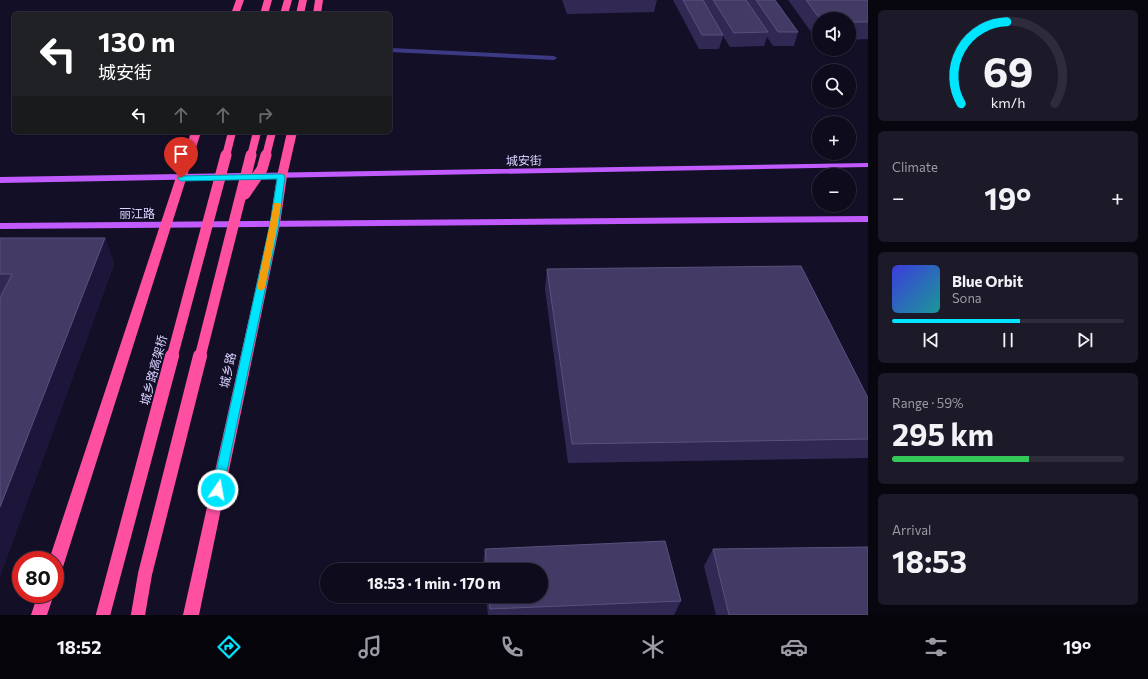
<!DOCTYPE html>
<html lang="en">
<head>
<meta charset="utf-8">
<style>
	:root { --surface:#0e0b1c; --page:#1c1929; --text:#f1f3f6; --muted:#9b9ba3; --line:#2e2b3b; --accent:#00e5ff }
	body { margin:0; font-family:Commissioner,"Noto Sans SC",sans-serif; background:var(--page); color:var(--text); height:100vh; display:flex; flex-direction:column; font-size:15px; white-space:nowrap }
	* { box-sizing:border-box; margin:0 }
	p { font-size:13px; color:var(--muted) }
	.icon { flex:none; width:22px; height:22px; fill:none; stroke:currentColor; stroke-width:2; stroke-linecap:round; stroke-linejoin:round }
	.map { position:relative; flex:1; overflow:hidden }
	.side { display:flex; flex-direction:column; gap:10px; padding:10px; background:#08060f; width:280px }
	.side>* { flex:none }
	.top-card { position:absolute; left:12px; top:12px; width:380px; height:122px; border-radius:6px; box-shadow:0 1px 3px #0004,0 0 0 1px var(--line); background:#202124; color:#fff; overflow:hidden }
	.fabs { position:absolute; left:812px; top:12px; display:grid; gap:8px }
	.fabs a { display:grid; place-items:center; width:44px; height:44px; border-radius:50%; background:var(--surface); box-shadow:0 1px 3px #0004,0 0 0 1px var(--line); font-size:20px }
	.speed { position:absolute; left:12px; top:551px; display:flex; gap:8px; font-size:20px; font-weight:700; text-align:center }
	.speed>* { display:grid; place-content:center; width:52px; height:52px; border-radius:50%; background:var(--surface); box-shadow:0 1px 3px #0004,0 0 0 1px var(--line); line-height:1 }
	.speed .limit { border:6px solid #d22; background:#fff; color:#111 }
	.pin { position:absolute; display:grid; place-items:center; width:34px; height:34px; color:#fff; margin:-41px -17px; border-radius:50% 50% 50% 0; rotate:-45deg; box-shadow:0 0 4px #0007 }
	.pin .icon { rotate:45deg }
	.me { position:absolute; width:44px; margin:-22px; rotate:12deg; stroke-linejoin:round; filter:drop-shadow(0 0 3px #0008) }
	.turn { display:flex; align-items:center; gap:14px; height:84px; padding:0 20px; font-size:18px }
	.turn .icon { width:52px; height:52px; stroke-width:2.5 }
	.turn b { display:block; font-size:28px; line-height:34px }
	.lanes { display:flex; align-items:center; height:38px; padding:0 20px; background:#0003; justify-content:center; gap:20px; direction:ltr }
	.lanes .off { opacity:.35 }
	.big { font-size:30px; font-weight:700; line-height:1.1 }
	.side .widget { flex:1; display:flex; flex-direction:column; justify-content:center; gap:6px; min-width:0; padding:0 14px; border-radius:6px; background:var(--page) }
	.side .dial { align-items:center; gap:0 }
	.dial svg { height:104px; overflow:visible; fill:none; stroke:var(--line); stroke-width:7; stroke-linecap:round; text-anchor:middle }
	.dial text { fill:var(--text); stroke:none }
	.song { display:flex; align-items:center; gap:12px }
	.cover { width:48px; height:48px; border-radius:6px; background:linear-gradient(135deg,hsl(240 70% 55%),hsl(180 70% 35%)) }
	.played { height:4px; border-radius:2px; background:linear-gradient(90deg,var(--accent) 55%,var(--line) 55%) }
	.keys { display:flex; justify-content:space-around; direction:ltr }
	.heat { display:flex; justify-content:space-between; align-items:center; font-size:22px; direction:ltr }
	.charge { height:6px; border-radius:3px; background:linear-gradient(90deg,#34c759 59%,var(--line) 0) }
	.trip { position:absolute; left:320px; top:563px; width:228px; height:40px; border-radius:20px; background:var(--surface); box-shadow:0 1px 3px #0004,0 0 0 1px var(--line); font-weight:700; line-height:40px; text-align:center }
	.menu { display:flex; height:64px; justify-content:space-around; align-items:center; background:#06040b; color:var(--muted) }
	.menu .icon { width:28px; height:28px }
	.menu .on { color:var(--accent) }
	.menu b { font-size:18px; color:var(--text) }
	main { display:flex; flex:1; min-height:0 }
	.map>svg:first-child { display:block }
</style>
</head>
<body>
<main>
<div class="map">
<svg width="868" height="615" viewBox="0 0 868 615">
	<rect width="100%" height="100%" fill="#130f26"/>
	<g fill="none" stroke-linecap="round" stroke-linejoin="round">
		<!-- lane -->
		<path fill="#3d3a85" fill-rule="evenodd" d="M 390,48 L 554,56 L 557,58 L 554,60 L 390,52 Z"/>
		<!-- primary -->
		<path fill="#c25bff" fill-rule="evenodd" d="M 868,163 L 868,167 L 0,183 L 0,177 Z
			M 868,216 L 868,222 L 0,229 L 0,223 Z"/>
		<!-- highway -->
		<path fill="#ff4fa3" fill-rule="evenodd" d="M 236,0 L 244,0 L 239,14 L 231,14 Z
			M 264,0 L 272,0 L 268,14 L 260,14 Z
			M 284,0 L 292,0 L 288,14 L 280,14 Z
			M 299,0 L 307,0 L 304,14 L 296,14 Z
			M 315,0 L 323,0 L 321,14 L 313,14 Z
			M 191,132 L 201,132 L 63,567 L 61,572 L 55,574 L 55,560 L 49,560 Z
			M 287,132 L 297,132 L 287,176 L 280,224 L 199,615 L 183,615 L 270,224 L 277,176 Z
			M 38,594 L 54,594 L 47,615 L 31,615 Z"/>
		<!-- highway-bridge-far2 -->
		<path stroke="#ff4fa3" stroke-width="8" d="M 226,156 L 232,132
			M 251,156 L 257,132
			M 266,156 L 272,132"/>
		<!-- highway-bridge-far1 -->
		<path stroke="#ff4fa3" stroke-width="11" d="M 245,194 L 262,169 L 266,155
			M 172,357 L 226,155
			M 200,357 L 251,155"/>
		<!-- highway-bridge -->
		<path stroke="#ff4fa3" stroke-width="14" d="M 103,615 L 172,356
			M 138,615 L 145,574 L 200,356"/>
	</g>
	<!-- wall -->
	<path fill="#312854" d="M 562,0 L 657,0 L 654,12 L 567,14 Z
		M 673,0 L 775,0 L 798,32 L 794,46 L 773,46 L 767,37 L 764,46 L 730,47 L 723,36 L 719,49 L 699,49 Z
		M 788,0 L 868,0 L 868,39 L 849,40 L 849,19 L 819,19 L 819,40 L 817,40 Z
		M 0,238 L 105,238 L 114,264 L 0,576 Z
		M 547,269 L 868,398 L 868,458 L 568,463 L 545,289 Z
		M 485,549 L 681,601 L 674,615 L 488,615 L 486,596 L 541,596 L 541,570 L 484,570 L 483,563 Z
		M 713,549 L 868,615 L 716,615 L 704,566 Z"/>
	<!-- shaded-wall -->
	<path fill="#1d163a" d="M 105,238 L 114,264 L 0,576 L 0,507 Z"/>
	<!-- building -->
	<path fill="#433a66" stroke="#5a527e" d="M 683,0 L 703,0 L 723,35 L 702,35 Z
		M 713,0 L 746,0 L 768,32 L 734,33 Z
		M 756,0 L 775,0 L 798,32 L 778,32 Z
		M 806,0 L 868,0 L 868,22 L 849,22 L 849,19 L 820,19 Z
		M 0,238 L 105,238 L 0,507 L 0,298 L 12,274 L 0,274 Z
		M 801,266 L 868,398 L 868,439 L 572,444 L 547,269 Z
		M 665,541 L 681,601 L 490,609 L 489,596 L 541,596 L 541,570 L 487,570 L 485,549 Z
		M 868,547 L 868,615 L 729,615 L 713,549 Z"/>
	<!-- route -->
	<path fill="#00e5ff" stroke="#0095a6" d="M 282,174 L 285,176 L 279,224 L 223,490 L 222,493 L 214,493 L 212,490 L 270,224 L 277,179 L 181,181 L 177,178 L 181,176 Z"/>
	<!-- slow -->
	<path fill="#f59e0b" d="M 274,203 L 280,203 L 281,205 L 265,288 L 261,291 L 257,288 Z"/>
	<g text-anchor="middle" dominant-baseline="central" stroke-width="3" stroke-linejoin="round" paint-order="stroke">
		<!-- street labels -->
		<g font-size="12" fill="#d9d4ff" stroke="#130f26">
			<text transform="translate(524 160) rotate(-1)">城安街</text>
			<text x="137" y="213">丽江路</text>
			<text transform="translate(153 370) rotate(-75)">城乡路高架桥</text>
			<text transform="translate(227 370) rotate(-78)">城乡路</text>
		</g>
	</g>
</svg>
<div class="fabs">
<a><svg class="icon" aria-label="sound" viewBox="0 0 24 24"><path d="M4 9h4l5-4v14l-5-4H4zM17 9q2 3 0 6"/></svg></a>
<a><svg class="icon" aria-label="search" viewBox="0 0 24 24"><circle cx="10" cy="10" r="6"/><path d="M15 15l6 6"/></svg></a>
<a>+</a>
<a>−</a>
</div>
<div class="speed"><div class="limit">80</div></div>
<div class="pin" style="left:181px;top:178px;background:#d93025"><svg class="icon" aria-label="arrive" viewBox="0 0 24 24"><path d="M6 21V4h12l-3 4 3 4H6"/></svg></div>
<svg class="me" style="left:218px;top:490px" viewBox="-20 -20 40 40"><circle r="17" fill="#00e5ff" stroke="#fff" stroke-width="3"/><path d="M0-11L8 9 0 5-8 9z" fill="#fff"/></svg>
<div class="trip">18:53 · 1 min · 170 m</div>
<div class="top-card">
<div class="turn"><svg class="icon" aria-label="left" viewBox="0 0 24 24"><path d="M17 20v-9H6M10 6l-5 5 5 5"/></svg><div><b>130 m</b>城安街</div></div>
<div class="lanes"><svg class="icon" aria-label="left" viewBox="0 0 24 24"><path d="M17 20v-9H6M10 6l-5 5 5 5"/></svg><svg class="icon off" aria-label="ahead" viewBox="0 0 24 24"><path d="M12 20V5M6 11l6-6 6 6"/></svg><svg class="icon off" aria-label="ahead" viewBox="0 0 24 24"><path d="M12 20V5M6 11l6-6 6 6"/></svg><svg class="icon off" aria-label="right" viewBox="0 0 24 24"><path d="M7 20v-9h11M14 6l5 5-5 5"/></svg></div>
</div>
</div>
<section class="side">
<div class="widget dial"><svg viewBox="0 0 100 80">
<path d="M14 69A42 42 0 1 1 86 69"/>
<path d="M14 69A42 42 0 0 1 49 6" stroke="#00e5ff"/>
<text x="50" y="56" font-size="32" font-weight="700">69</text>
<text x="50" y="72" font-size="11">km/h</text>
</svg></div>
<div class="widget"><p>Climate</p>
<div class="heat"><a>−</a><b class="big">19°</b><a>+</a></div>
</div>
<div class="widget">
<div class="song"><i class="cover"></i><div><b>Blue Orbit</b><p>Sona</p></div></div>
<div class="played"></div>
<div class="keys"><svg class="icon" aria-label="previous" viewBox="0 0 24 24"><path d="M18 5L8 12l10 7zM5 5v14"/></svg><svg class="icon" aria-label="pause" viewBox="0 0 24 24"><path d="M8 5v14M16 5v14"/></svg><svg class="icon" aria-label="next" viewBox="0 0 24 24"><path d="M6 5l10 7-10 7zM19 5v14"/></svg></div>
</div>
<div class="widget"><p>Range · 59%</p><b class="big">295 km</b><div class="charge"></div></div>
<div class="widget"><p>Arrival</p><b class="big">18:53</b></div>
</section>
</main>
<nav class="menu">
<b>18:52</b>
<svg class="icon on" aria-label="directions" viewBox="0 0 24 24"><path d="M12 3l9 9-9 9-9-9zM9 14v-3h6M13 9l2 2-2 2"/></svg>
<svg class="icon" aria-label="music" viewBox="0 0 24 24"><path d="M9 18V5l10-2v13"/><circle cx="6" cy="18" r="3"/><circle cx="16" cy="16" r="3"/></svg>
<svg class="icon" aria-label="phone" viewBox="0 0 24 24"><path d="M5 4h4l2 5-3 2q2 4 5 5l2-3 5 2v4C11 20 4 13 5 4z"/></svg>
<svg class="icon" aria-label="climate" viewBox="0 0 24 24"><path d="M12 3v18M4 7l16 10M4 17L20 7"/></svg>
<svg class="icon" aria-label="car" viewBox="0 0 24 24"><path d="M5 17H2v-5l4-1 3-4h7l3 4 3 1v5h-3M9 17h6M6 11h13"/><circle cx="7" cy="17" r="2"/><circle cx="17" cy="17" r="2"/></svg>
<svg class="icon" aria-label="filters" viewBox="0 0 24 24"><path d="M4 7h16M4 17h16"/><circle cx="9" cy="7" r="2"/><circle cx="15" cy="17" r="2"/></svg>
<b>19°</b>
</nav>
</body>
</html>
